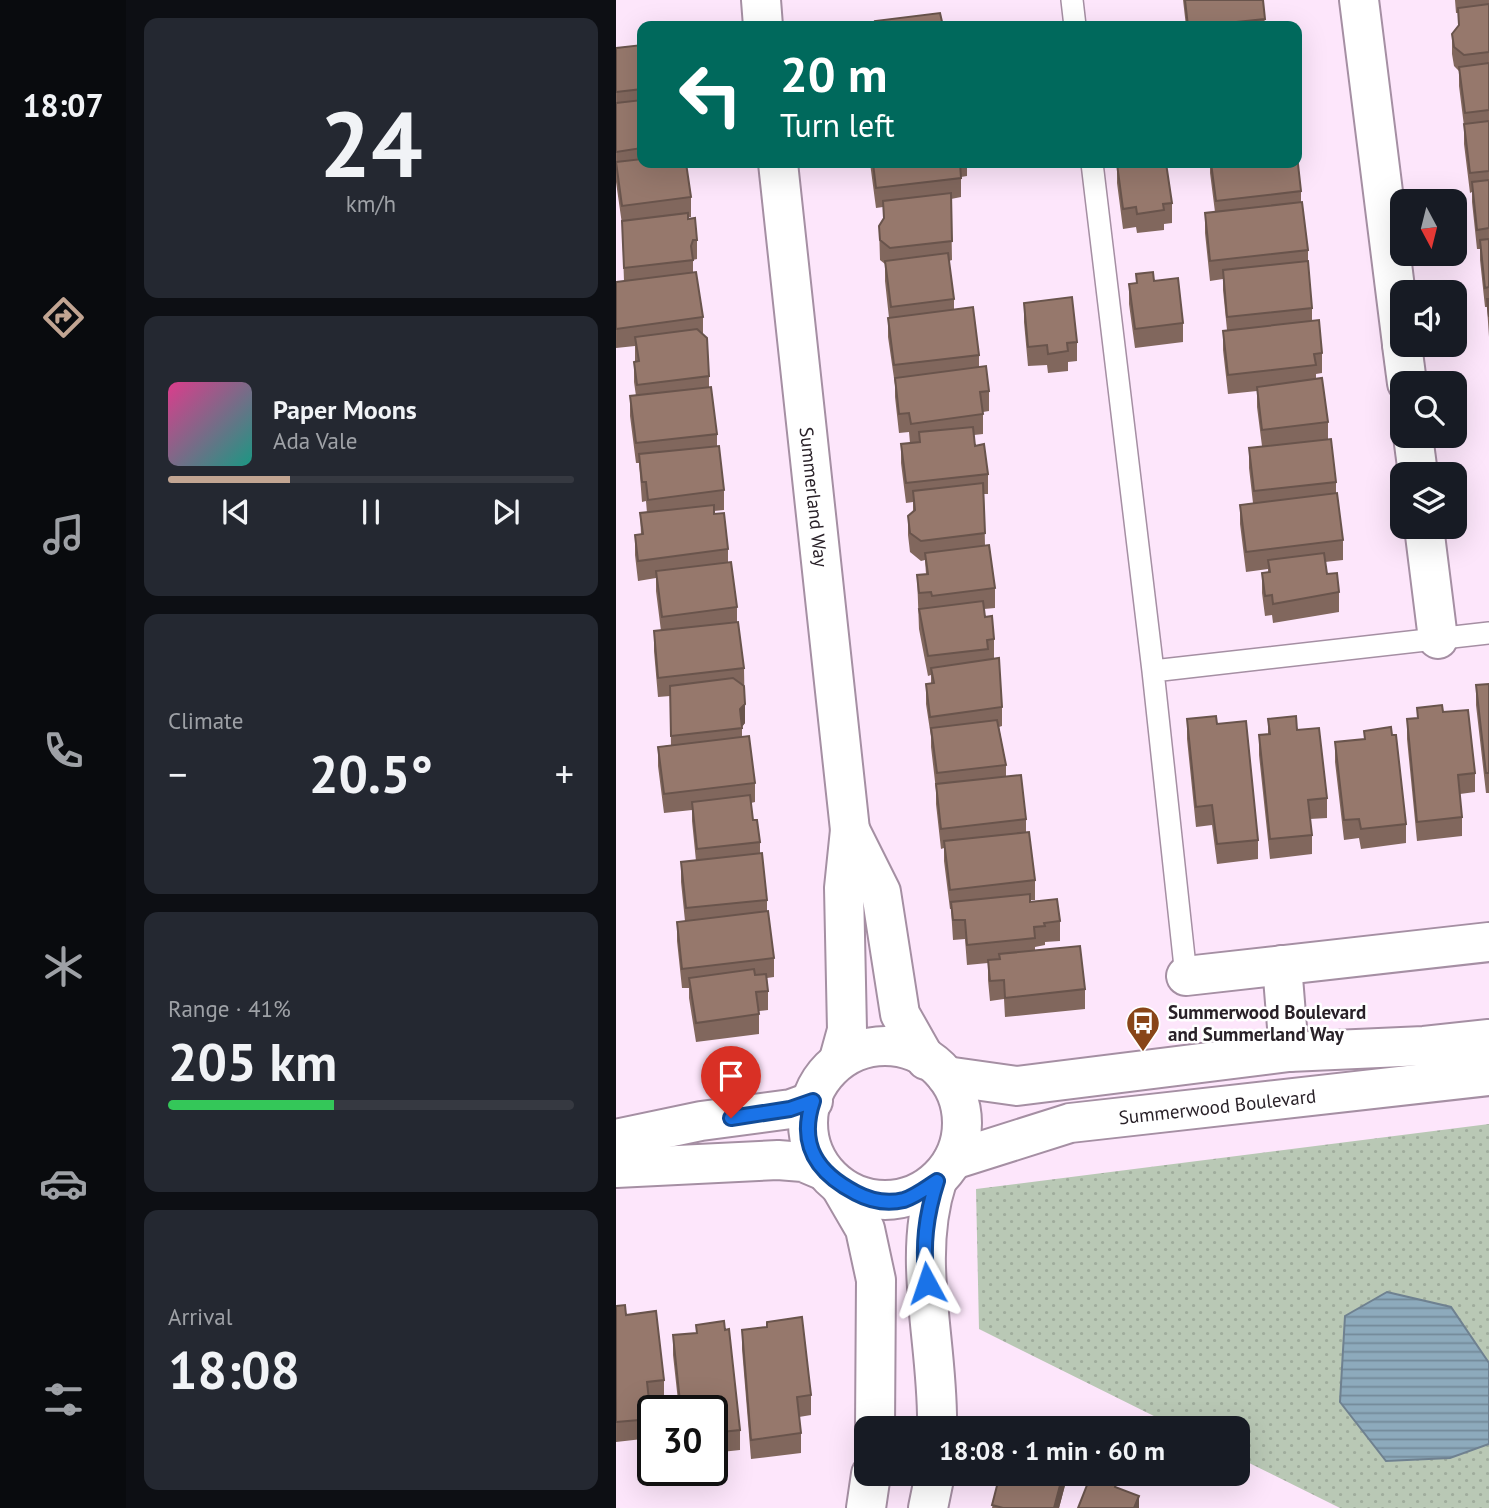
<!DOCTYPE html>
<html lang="en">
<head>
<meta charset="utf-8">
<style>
	:root { --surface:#171b24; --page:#242831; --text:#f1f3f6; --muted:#9ea1a6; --line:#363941; --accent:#c2a592 }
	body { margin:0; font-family:"PT Sans",sans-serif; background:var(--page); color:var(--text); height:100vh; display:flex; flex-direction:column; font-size:26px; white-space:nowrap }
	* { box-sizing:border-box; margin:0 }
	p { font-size:23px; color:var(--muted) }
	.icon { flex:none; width:38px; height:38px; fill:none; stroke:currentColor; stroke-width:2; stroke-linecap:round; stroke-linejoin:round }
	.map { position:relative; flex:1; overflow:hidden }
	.side { display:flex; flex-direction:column; gap:18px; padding:18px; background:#0d0f14; width:490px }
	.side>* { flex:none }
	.banner { position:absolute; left:21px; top:21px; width:665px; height:147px; border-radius:14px; box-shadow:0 7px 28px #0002; background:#00695c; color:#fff; overflow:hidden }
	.needle { width:46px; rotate:173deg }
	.buttons { position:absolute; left:774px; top:189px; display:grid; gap:14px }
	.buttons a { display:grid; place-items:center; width:77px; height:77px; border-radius:14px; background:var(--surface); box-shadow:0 7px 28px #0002; font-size:35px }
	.speed { position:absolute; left:21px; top:1395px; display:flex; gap:14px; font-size:35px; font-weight:700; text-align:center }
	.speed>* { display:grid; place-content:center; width:91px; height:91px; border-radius:50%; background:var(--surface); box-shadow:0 7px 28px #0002; line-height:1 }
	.speed .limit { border:4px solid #111; border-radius:10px; background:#fff; color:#111 }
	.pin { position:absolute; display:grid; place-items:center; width:60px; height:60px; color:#fff; margin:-72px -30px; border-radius:50% 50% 50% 0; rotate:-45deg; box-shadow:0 0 7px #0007 }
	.pin .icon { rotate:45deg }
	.me { position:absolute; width:77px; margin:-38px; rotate:355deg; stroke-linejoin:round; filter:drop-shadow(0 0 5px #0008) }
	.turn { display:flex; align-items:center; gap:24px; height:147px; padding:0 28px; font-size:32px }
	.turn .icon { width:91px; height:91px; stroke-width:2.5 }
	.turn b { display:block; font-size:49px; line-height:60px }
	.big { font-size:52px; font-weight:800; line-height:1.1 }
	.side .tile { flex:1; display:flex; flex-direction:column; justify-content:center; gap:10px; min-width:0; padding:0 24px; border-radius:14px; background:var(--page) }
	.side .dial { align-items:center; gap:0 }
	.dial b { font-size:91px; line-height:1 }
	.song { display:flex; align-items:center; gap:21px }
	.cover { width:84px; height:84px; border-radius:10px; background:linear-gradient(135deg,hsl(330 70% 55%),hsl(170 70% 35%)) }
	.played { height:7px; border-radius:4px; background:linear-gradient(90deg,var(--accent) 30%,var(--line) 30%) }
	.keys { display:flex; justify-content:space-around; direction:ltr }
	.heat { display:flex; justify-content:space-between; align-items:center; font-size:38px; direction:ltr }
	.charge { height:10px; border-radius:5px; background:linear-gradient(90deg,#34c759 41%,var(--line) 0) }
	.trip { position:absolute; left:238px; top:1416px; width:396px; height:70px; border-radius:14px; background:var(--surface); box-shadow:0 7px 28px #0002; font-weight:800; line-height:70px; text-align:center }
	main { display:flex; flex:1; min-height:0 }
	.dock { display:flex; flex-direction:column; width:126px; justify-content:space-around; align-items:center; background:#090b0e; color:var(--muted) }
	.dock .icon { width:49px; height:49px }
	.dock .selected { color:var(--accent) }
	.dock b { font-size:32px; color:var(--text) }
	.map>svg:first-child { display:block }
</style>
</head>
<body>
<main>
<nav class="dock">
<b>18:07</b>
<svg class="icon selected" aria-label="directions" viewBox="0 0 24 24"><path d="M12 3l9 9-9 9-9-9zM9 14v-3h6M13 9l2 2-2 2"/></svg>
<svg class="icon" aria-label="music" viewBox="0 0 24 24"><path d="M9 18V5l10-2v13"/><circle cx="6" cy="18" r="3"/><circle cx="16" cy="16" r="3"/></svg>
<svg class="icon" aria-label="phone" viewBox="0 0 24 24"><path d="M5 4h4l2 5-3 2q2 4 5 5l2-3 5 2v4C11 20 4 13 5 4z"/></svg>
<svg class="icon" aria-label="climate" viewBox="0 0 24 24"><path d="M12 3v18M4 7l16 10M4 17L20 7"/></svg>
<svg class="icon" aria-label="car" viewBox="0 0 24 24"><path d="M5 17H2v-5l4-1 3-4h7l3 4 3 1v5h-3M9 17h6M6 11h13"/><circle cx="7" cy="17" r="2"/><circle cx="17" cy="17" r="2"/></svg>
<svg class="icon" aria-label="filters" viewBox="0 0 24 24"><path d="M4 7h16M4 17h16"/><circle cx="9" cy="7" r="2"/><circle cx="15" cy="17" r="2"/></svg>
</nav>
<section class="side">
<div class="tile dial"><b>24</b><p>km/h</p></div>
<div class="tile">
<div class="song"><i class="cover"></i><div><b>Paper Moons</b><p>Ada Vale</p></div></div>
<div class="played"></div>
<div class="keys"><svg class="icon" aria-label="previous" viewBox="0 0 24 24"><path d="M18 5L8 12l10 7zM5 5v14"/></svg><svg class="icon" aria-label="pause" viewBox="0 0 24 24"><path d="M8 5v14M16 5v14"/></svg><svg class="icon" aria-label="next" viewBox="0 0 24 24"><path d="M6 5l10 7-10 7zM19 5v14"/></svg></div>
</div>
<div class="tile"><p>Climate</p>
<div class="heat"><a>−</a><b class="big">20.5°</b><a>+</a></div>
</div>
<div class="tile"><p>Range · 41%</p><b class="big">205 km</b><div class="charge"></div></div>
<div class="tile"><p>Arrival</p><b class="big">18:08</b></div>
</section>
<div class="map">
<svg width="873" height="1508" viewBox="0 0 873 1508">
	<defs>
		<pattern id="park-dots" width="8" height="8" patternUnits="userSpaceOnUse" patternTransform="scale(1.75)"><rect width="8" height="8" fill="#b9c8b5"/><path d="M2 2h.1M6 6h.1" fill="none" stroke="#9fac9c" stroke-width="1.8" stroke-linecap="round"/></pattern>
		<pattern id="water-rules" width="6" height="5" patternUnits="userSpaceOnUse" patternTransform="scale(1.75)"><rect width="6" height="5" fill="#8daabc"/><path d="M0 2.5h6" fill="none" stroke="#738a99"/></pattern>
	</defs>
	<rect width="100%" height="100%" fill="#fde6fb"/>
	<!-- park -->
	<path fill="url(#park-dots)" d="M 873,1124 L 873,1508 L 724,1508 L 621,1457 L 621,1428 L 562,1428 L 363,1329 L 360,1189 Z"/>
	<!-- water -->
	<path fill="url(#water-rules)" stroke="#6f8190" stroke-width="2" d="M 771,1292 L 835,1307 L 873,1363 L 873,1444 L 834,1458 L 770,1461 L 724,1402 L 729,1316 Z"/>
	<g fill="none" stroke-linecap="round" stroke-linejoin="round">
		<!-- lane casing -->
		<g stroke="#a58fa3" stroke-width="24">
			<path id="lane" d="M 456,0 L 459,26
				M 476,163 L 537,671 L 570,976
				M 537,671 L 873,633"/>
		</g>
		<!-- street casing -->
		<g stroke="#a58fa3" stroke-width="42">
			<g id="street">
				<path d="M 145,0 L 147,26"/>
				<path d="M 743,0 L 786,344"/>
				<path id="s1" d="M 162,163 L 234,830"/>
				<path d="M 786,345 L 791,383"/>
				<path d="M 797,436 L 802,474"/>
				<path d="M 808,527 L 822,639"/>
				<path d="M 666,965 L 673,1052"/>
				<path d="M 570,976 L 873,942"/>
				<path d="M 223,1059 L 231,1030 L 228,888 L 234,830 L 265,892 L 284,1014 L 310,1060"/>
				<path d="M 224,1186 L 249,1229 L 260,1280 L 259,1428"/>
				<path d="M 321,1428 C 323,1345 295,1260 321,1181"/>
				<path d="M 250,1508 L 255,1474"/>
				<path d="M 312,1508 L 319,1474"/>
			</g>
		</g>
		<!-- secondary casing -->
		<g stroke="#a58fa3" stroke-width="42">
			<g id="secondary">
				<circle cx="269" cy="1123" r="77"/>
				<path d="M 330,1076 L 401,1086 L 673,1052 L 808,1046 L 873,1039"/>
				<path d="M 0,1139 L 85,1121 L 175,1109 L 197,1101"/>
				<path id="s2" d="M 337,1160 L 454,1123 L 873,1076"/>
				<path d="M 0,1168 L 162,1160 L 187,1162 L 206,1170"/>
			</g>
		</g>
		<!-- lane -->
		<use href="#lane" stroke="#fff" stroke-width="21"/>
		<!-- street -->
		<use href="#street" stroke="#fff" stroke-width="38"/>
		<!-- secondary -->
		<use href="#secondary" stroke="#fff" stroke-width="38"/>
	</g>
	<!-- wall -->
	<path fill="#81675d" d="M 567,0 L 647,0 L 649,26 L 570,26 Z
		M 839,0 L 873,0 L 873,337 L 871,307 L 869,307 L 864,260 L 864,249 L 861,249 L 856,202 L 856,192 L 854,193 L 848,144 L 848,126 L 843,86 L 843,71 L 838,66 L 836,54 L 836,34 L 842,26 L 842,13 L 840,13 Z
		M 26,45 L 26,163 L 75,197 L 75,217 L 72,217 L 81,240 L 81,259 L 77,260 L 77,272 L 87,317 L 87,334 L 93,376 L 93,387 L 101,434 L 101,446 L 108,490 L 108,510 L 98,511 L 98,514 L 112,549 L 112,562 L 121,607 L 121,623 L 128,668 L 129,723 L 126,727 L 126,737 L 139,783 L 139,802 L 135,803 L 137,820 L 144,842 L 144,853 L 151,900 L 151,911 L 158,958 L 158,977 L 151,978 L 152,991 L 152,1010 L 143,1011 L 143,1034 L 80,1042 L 73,998 L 73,988 L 66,988 L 61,941 L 61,922 L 69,921 L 65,882 L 65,862 L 80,861 L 76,821 L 76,810 L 48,813 L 42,766 L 42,747 L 55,745 L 54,696 L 42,697 L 38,651 L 38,631 L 45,631 L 40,591 L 40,578 L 22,581 L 19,555 L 19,535 L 25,534 L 24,513 L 31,513 L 30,501 L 26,502 L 23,463 L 20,463 L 14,416 L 14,396 L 20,396 L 18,382 L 18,362 L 19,362 L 19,346 L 0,348 L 0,282 L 8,281 L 6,224 L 0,182 L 0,48 Z
		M 254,163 L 351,163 L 351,176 L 345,177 L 345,197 L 335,199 L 336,260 L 333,261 L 338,299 L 338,310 L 363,355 L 363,367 L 373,391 L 373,411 L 367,412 L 367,434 L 358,435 L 359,446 L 372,474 L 372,494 L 368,494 L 369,546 L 379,588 L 379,608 L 368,609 L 369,617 L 378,639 L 378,659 L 386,707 L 386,726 L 383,727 L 390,765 L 390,777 L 410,819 L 410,833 L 419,880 L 419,900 L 414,900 L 414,902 L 444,921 L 444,941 L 429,942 L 429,945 L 419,947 L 419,951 L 469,989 L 469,1009 L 389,1017 L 388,999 L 374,1001 L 372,980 L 372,963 L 351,965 L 349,939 L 337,940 L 335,909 L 334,909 L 328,861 L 328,848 L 325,849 L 320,804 L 320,790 L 315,747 L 315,737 L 310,704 L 310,684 L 315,684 L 315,675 L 312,676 L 303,629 L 301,575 L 310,574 L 309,560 L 305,561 L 294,552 L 292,535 L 292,516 L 297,511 L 297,502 L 290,503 L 285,463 L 285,444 L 294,443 L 293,432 L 283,433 L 279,397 L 279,385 L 272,337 L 272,318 L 273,318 L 269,281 L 269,264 L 264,260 L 263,226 L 267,221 L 267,207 L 260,208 Z
		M 594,163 L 681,163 L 685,191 L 685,202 L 692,250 L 692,261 L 696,308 L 696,320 L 706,353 L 706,373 L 700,374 L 700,379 L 712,422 L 712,439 L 720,482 L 720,493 L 727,540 L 727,560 L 709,562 L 711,574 L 723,592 L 723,612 L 657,623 L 656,615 L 649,616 L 646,593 L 646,573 L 652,572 L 652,569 L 630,572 L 624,524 L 624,505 L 637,503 L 633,468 L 633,448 L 646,446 L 641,407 L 641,391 L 612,394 L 607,350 L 607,331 L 611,330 L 607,290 L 607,279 L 594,281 L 589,233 L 589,213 L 599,212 L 594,173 Z
		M 501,164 L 556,203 L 556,223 L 548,224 L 548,230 L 521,233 L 520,227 L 507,229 L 501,183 Z
		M 520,274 L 567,323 L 567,342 L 519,348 L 513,304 L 513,284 L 520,283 Z
		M 408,303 L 461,342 L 461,361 L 452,362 L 452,371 L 432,373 L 431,365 L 412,366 L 408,322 Z
		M 873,684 L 873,793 L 870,793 L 860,705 L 860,685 Z
		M 801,708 L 827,712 L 859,773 L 859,792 L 844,794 L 846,817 L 846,836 L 801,841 L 791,739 L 791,719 L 801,718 Z
		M 571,719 L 601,724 L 642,840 L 642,859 L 601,864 L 596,825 L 580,827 L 571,739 Z
		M 652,719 L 681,730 L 711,798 L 711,818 L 694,819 L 696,835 L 696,854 L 654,859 L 643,755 L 643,735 L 652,734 Z
		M 748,731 L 790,824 L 790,843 L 745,849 L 743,838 L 728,840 L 719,762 L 719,742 L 748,739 Z
		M 0,1306 L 10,1315 L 48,1380 L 48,1400 L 33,1402 L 35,1419 L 35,1438 L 0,1442 Z
		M 151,1322 L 195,1395 L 195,1415 L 183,1417 L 185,1433 L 185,1453 L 135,1459 L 126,1349 L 126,1330 L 151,1327 Z
		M 80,1325 L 109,1330 L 124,1430 L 124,1450 L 96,1453 L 96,1410 L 63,1410 L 57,1355 L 57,1335 L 80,1333 Z
		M 374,1474 L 452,1474 L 443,1508 L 376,1508 L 381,1485 L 374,1483 Z"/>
	<!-- shaded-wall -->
	<path fill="#69544c" d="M 129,704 L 129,723 L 124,729 L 124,709 Z
		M 447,1474 L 452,1474 L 443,1508 L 438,1508 Z
		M 523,1496 L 523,1508 L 518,1508 Z"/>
	<!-- building -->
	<path fill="#96786c" stroke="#69544c" stroke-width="2" d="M 569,0 L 647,0 L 649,19 L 582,26 L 572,26 Z
		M 873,4 L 873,52 L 848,55 L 838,47 L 836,34 L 843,25 L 842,8 Z
		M 324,13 L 327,26 L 260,26 L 259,21 Z
		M 26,45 L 26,89 L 0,92 L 0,48 Z
		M 873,63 L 873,110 L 849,113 L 843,67 Z
		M 26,100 L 26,148 L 0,152 L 0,103 Z
		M 873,121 L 873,171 L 854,173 L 848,124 Z
		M 681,155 L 685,191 L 600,201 L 595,163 L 681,163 Z
		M 26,159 L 26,163 L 70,163 L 75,197 L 6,206 L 0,162 Z
		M 257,163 L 344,163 L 345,178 L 260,188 Z
		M 507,163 L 550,163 L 556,203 L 547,204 L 548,210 L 521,214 L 520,207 L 507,209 L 501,164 Z
		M 873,180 L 873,228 L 861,230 L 856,182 Z
		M 335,193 L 336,241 L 274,248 L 264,240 L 263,226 L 268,218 L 267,201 Z
		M 686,202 L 692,250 L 594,261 L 589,213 Z
		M 72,213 L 72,219 L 79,218 L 81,240 L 77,240 L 75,246 L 77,260 L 8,268 L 6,221 Z
		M 873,239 L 873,287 L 869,288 L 864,240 Z
		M 332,253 L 338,299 L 275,307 L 269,261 Z
		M 692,261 L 696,308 L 611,317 L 607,270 Z
		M 80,272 L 87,317 L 0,329 L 0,282 Z
		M 537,272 L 538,281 L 562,278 L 567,323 L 519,329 L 513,284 L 521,283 L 520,274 Z
		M 456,297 L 461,342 L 451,343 L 452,351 L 432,354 L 431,345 L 412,347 L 408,303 Z
		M 871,299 L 873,299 L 873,317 Z
		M 357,307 L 363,355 L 278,365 L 272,318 Z
		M 703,320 L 706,353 L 698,354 L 700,365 L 612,375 L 607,331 Z
		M 81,329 L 91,338 L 93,376 L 21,385 L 18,362 L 23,361 L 19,337 Z
		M 370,366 L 373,391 L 364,392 L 367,414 L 295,424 L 293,413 L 283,414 L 279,378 Z
		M 706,378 L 712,422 L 646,430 L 641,387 Z
		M 95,387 L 101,434 L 20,443 L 14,396 Z
		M 357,427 L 359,446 L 368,444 L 372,474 L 290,483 L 285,444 L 304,442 L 303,432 Z
		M 715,439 L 720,482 L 638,491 L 633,448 Z
		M 103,446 L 108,490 L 32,500 L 30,482 L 26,482 L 23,454 Z
		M 367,483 L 369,533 L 305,541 L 294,533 L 292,516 L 299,510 L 297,491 Z
		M 721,493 L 727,540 L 630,552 L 624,505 Z
		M 98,505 L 98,514 L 108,513 L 112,549 L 22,561 L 19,535 L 27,534 L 24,513 Z
		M 373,545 L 379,588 L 316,596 L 315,592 L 303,593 L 301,575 L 312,574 L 309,553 Z
		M 708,553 L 711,574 L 721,573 L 723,592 L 657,604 L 656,595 L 649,596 L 646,573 L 654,572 L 652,560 Z
		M 115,562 L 121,607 L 46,617 L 40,571 Z
		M 367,601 L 369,617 L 376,616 L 378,639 L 371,640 L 372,649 L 312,656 L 303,609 Z
		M 122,622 L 128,668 L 42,678 L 38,631 Z
		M 383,658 L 386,707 L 314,717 L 310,684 L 318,683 L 315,668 Z
		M 117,678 L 128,686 L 129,704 L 124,709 L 126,728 L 55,736 L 54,686 Z
		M 873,684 L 873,773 L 870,773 L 860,685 Z
		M 826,705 L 827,712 L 852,710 L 859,773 L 842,775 L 846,817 L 801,822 L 791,719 L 802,718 L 801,708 Z
		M 600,716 L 601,724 L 630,721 L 642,840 L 601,844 L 596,805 L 580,807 L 571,719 Z
		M 680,716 L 681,730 L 703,728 L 711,798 L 692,800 L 696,835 L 654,839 L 643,735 L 654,734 L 652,719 Z
		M 381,720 L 390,765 L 321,773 L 315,728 Z
		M 775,727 L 776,735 L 780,735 L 790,824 L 745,829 L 743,819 L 728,820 L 719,742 L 749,739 L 748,731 Z
		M 133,736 L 139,783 L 48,794 L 42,747 Z
		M 405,775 L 410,819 L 325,829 L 320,784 Z
		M 134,795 L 137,820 L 141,820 L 144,842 L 81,849 L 76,802 Z
		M 413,832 L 419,880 L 334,890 L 328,841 Z
		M 146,853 L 151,900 L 70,908 L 65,862 Z
		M 414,894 L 414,902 L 441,899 L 444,921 L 428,923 L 429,926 L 418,927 L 419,938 L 351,945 L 349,920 L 337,920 L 335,902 Z
		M 152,911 L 158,958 L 66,969 L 61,922 Z
		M 464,946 L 469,989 L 389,998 L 388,980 L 374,981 L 372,960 L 384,959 L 383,954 Z
		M 138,969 L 139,975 L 150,974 L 152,991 L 140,992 L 143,1014 L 80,1023 L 73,978 Z
		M 9,1305 L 10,1315 L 40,1311 L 48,1380 L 31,1382 L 35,1419 L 0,1422 L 0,1306 Z
		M 186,1317 L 195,1395 L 181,1397 L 185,1433 L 135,1440 L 126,1330 L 151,1327 L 151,1322 Z
		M 108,1321 L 109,1330 L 113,1329 L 124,1430 L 96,1433 L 96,1410 L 77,1410 L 75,1401 L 64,1402 L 57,1335 L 81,1333 L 80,1325 Z
		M 399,1418 L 429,1427 L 429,1428 L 396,1428 Z
		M 384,1474 L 447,1474 L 438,1508 L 387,1508 L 376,1505 Z
		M 475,1475 L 500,1484 L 499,1487 L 523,1496 L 518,1508 L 462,1508 Z"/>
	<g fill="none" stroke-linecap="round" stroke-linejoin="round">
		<!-- route casing -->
		<g stroke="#114b97" stroke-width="18">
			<path id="route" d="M 115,1118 L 174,1109 L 197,1101 C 182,1145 201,1173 240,1193 C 255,1201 271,1204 288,1200 C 300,1196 310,1188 321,1181 C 310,1215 306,1246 311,1283"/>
		</g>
		<!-- route -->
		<use href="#route" stroke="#1a73e8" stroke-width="12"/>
	</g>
	<!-- icons -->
	<defs>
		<g id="bus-pin" transform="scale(1.75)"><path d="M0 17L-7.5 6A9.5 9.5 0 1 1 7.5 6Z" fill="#884518" stroke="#fff"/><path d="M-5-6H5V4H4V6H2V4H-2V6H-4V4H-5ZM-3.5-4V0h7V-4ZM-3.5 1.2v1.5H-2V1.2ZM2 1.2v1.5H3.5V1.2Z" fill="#fff"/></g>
	</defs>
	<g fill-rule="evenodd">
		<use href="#bus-pin" x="527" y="1023"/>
	</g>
	<g text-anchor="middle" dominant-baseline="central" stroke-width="5" stroke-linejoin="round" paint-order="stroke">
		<!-- street labels -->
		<g font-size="19" fill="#292128" stroke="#fff">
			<text stroke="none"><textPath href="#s1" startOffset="336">Summerland Way</textPath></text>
			<text stroke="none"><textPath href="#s2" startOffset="271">Summerwood Boulevard</textPath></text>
		</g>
		<!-- poi labels -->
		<g font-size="19" font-weight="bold" fill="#292128" stroke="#fff" text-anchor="start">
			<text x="552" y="1012">Summerwood Boulevard<tspan x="552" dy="22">and Summerland Way</tspan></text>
		</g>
	</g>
</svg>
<div class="buttons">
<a><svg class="needle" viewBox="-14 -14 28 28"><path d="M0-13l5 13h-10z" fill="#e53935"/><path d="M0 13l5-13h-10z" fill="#9ea1a6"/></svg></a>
<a><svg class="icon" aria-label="sound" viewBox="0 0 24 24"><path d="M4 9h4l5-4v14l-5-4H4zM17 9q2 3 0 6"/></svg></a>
<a><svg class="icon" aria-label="search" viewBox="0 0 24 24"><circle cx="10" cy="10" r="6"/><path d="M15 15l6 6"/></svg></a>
<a><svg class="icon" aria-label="layers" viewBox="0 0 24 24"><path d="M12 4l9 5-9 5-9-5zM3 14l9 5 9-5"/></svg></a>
</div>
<div class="speed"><div class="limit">30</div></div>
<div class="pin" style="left:115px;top:1118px;background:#d93025"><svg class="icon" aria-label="arrive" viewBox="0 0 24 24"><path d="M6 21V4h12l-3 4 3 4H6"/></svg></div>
<svg class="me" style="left:311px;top:1283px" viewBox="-20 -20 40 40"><path d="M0-17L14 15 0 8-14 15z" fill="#1a73e8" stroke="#fff" stroke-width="4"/></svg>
<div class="trip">18:08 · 1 min · 60 m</div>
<div class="banner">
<div class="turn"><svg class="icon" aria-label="left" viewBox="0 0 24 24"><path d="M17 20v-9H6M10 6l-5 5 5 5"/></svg><div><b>20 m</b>Turn left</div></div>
</div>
</div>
</main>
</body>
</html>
